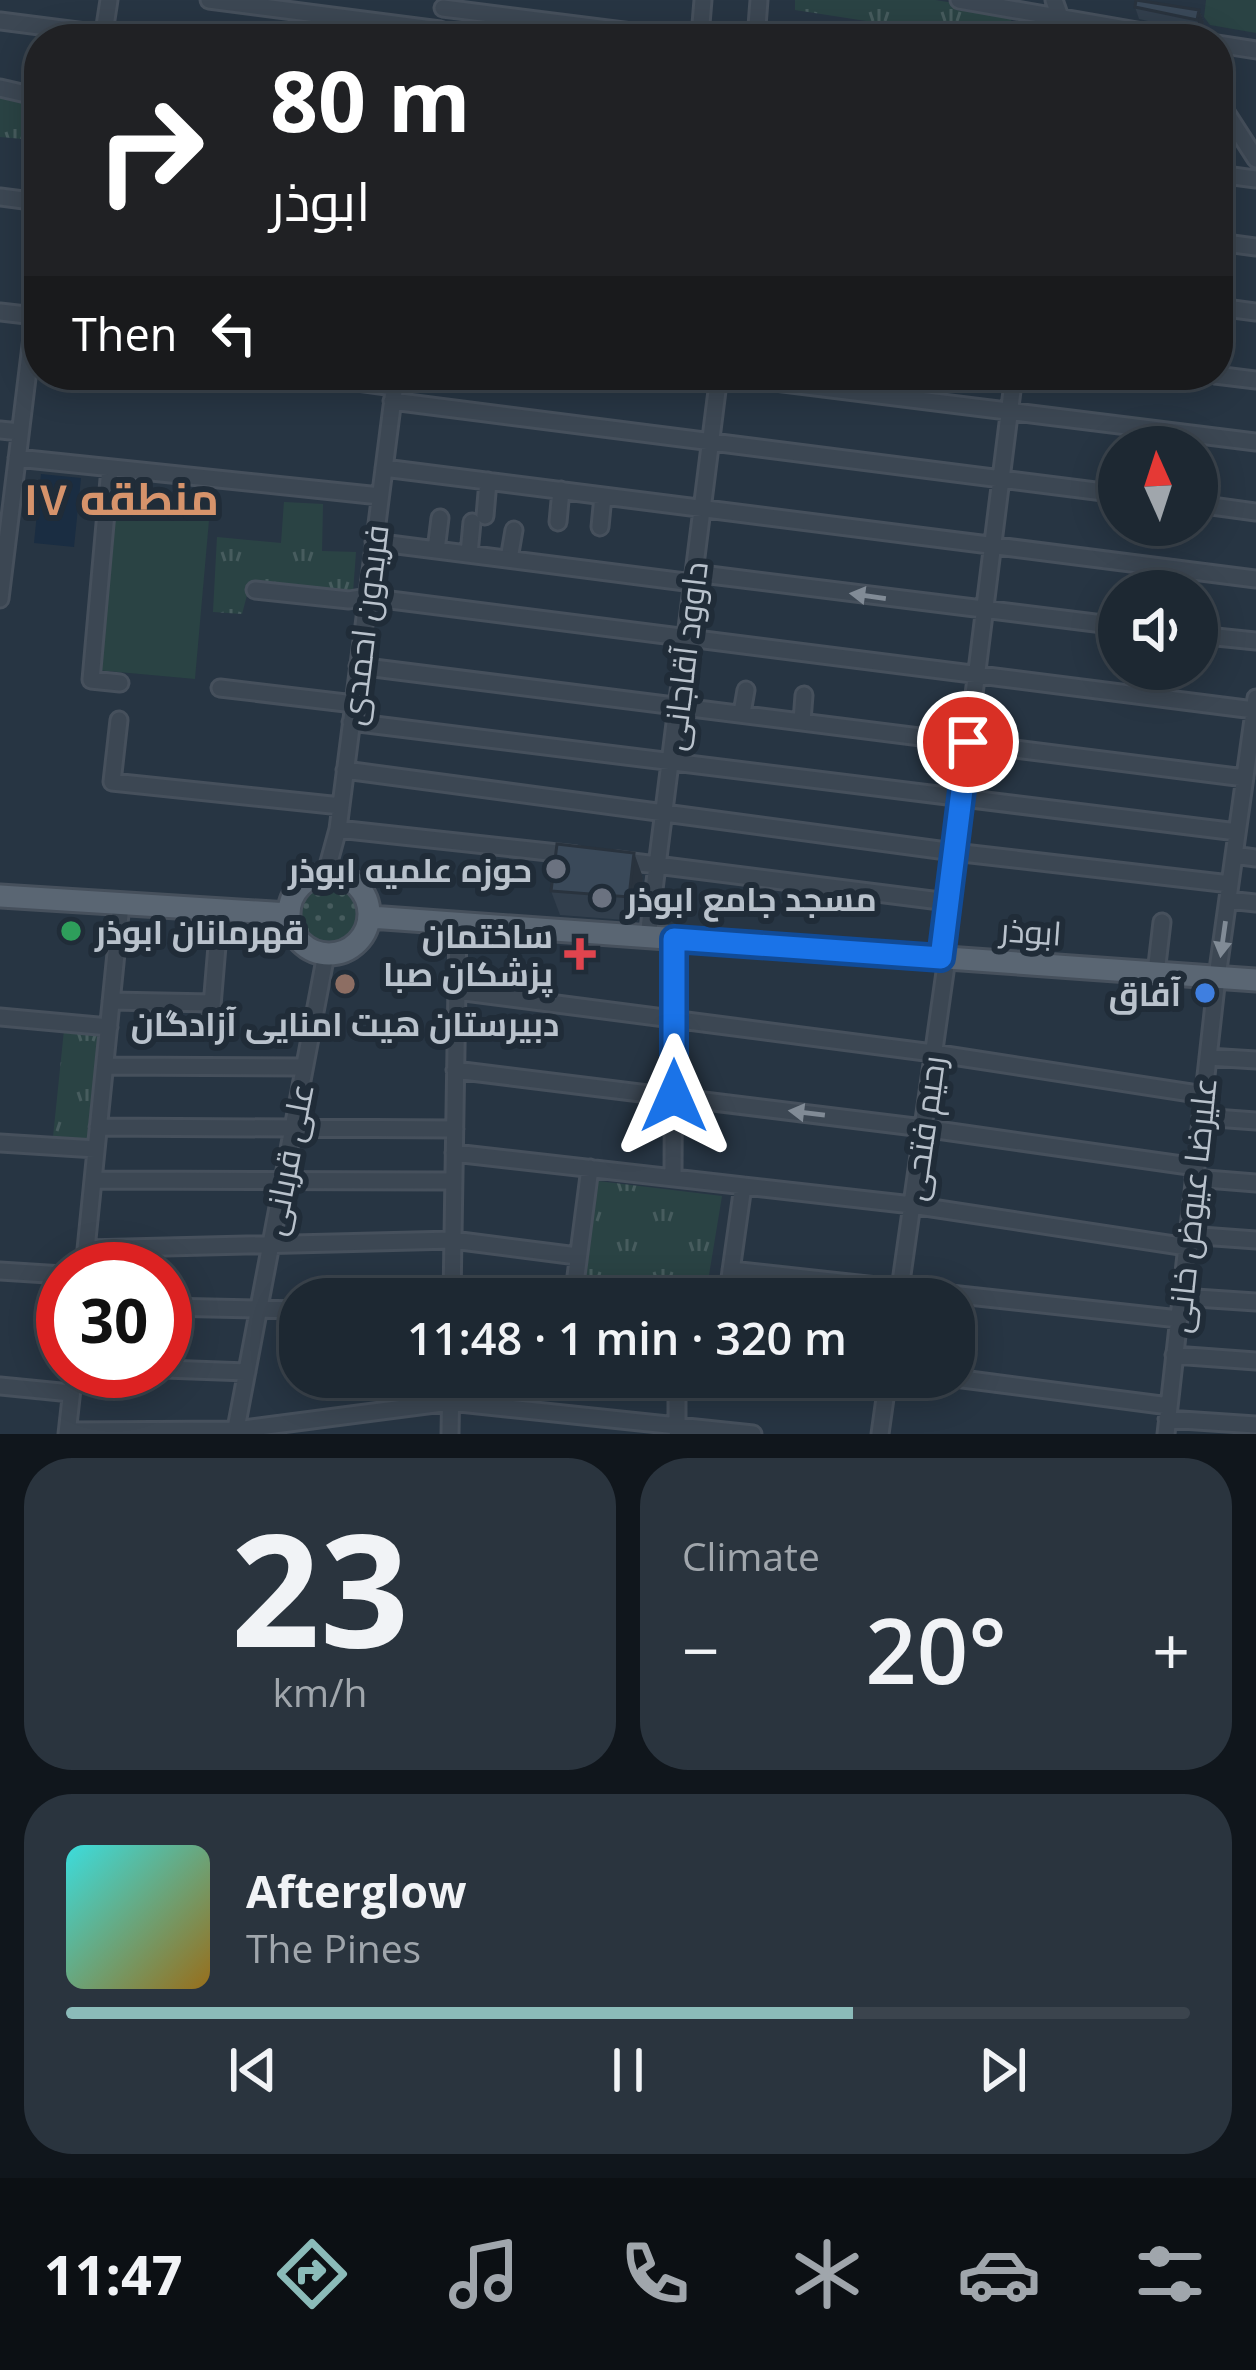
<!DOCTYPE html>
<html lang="en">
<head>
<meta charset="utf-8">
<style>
	:root { --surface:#1d2832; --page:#2a343e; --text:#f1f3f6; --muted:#a0a6ac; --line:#3b444d; --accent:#8bbbb9 }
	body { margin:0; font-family:"Open Sans",Cairo,sans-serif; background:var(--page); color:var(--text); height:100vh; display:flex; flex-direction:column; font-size:45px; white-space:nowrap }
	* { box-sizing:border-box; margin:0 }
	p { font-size:39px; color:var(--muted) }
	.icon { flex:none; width:66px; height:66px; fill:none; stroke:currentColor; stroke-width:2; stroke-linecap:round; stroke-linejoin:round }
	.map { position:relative; height:1434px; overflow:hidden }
	.details { display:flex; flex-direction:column; gap:24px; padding:24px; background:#10161c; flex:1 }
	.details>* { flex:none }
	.guide { position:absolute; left:24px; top:24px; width:1209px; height:366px; border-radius:48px; box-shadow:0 6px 30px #0003,0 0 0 3px var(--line); background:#202124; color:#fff; overflow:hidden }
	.needle { width:78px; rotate:357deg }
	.buttons { position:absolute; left:1098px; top:426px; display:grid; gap:24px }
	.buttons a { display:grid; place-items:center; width:120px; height:120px; border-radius:50%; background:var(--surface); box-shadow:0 6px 30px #0003,0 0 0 3px var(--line); font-size:60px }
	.speed { position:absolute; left:36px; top:1242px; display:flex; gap:24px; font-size:60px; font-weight:700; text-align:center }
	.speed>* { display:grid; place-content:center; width:156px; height:156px; border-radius:50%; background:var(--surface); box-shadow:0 6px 30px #0003,0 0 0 3px var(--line); line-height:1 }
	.speed .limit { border:18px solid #d22; background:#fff; color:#111 }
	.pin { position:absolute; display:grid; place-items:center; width:102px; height:102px; color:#fff; margin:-51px; border:6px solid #fff; border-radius:50%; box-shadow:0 3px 12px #0007 }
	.me { position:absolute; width:132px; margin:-66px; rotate:0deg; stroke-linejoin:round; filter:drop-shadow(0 0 9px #0008) }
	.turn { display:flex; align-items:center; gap:42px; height:252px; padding:0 48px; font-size:54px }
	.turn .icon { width:156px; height:156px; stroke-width:2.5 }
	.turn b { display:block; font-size:84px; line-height:102px }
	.then { display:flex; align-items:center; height:114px; padding:0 48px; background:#0003; gap:24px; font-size:45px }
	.big { font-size:90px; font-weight:600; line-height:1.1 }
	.details .card { flex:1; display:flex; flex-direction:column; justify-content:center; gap:18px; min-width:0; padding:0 42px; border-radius:48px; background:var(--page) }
	.details .dial { align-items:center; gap:0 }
	.dial b { font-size:156px; line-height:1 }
	.song { display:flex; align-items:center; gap:36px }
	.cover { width:144px; height:144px; border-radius:18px; background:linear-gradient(135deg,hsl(180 70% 55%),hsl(40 70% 35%)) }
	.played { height:12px; border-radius:6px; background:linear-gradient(90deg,var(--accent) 70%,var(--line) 70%) }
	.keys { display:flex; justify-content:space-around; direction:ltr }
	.heat { display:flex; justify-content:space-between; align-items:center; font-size:66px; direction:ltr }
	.details .tiles { flex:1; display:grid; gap:24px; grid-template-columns:1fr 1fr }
	.card:last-child { grid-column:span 2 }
	.trip { position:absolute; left:279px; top:1278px; width:696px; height:120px; border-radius:48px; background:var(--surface); box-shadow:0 6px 30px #0003,0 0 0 3px var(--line); font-weight:600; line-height:120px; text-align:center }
	.tabs { display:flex; height:192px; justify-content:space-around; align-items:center; background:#0c1014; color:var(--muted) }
	.tabs .icon { width:84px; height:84px }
	.tabs .current { color:var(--accent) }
	.tabs b { font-size:54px; color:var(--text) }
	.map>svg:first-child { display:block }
</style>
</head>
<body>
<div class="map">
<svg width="1256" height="1434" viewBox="0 0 1256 1434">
	<defs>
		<pattern id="grass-dots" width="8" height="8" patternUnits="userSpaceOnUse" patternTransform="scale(3)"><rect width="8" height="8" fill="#2a4344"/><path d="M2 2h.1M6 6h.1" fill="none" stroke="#475c5e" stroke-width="1.8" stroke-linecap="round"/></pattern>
		<pattern id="park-tufts" width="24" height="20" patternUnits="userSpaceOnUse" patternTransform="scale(3)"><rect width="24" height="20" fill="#2a4344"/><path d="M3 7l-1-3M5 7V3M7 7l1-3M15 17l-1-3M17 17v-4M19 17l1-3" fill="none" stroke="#475c5e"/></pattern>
	</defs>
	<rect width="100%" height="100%" fill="#273543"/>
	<!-- grass -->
	<path fill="url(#grass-dots)" d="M293 913a36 36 0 1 1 72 0a36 36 0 1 1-72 0Z"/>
	<!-- park -->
	<path fill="url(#park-tufts)" d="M 795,0 L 935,0 L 1012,12 L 1009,39 L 983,39 L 795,10 Z
		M 0,98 L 26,103 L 23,139 L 0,137 Z
		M 284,502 L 323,504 L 322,551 L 356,552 L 353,592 L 261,581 L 250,584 L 242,614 L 213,612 L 217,537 L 281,543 Z
		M 64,1030 L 102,1034 L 91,1141 L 53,1137 Z
		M 598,1181 L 722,1196 L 705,1299 L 583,1299 Z"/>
	<!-- pitch -->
	<path fill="#2a4344" d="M 1206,0 L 1256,0 L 1256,33 L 1210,25 L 1204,17 Z
		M 112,489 L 211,498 L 195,679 L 96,670 Z"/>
	<!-- water -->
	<path fill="#1a2d42" d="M 41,474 L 81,478 L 74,547 L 34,543 Z"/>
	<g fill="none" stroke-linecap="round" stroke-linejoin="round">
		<!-- minor casing -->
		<g stroke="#46505c" stroke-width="21">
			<path id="minor" d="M 209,0 L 440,30
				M 959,0 L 1183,39
				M 1054,0 L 1060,17 L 1057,39
				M 443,8 L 687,39
				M 0,21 L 140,39
				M 701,24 L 703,0
				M 103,39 L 109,0
				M 756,39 L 759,0
				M 1218,44 L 1256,50
				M 0,88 L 39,97
				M 1218,100 L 1256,159
				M 1218,174 L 1256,179
				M 0,197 L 39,202
				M 1218,242 L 1256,247
				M 1218,307 L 1256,312
				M 0,312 L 35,316
				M 307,375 L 394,387
				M 718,375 L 1256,442
				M 1215,375 L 1256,380
				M 392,401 L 1119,494
				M 0,430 L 20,432
				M 17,458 L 380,496
				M 110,468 L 91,680 L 120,683
				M 384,468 L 1256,579
				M 1197,504 L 1256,512
				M 485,516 L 488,481
				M 558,522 L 561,490
				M 600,527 L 603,496
				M 374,542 L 693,583
				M 436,550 L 440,518
				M 469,554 L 472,522
				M 509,559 L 514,530
				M 694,573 L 1119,626
				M 255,590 L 349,600 L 367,597 L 1254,710
				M 0,599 L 39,280
				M 1197,635 L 1256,641
				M 358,666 L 1245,778
				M 220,688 L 354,704
				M 742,713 L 746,690
				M 119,720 L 112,782 L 341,806
				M 802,721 L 804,695
				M 351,722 L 1237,832
				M 345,770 L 954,852 L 1230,884
				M 338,829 L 576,855
				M 1234,855 L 1256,858
				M 617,860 L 948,902
				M 326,873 L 338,829 L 396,375
				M 1228,900 L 1256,903
				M 648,937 L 719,375
				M 941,958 L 1014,375
				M 1156,973 L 1162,922
				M 457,991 L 933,1053 L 1204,1095
				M 111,1001 L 212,1003
				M 0,1017 L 109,1027
				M 210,1030 L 220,910
				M 1208,1057 L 1256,1060
				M 105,1066 L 304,1067
				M 455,1070 L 923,1128 L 1196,1167
				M 1201,1117 L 1256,1121
				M 98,1127 L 455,1129
				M 0,1143 L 96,1149
				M 454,1153 L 912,1205 L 1187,1247
				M 673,1178 L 674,939
				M 1194,1178 L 1256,1183
				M 93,1180 L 454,1181
				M 1188,1235 L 1256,1240
				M 86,1249 L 453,1240 L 577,1256
				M 84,1269 L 121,904
				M 731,1270 L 1179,1319
				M 0,1271 L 63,1275
				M 899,1296 L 947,958
				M 1181,1297 L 1256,1302
				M 452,1299 L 458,924
				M 573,1299 L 590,1168
				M 727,1299 L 743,1186
				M 165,1307 L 300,1310
				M 1174,1355 L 1256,1361
				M 165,1369 L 247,1372
				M 677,1377 L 677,1431
				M 947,1377 L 1169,1406
				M 0,1386 L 71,1393
				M 1167,1419 L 1256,1425
				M 68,1431 L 236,1430 L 450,1402 L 753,1434
				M 67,1434 L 74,1371
				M 235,1434 L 326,954
				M 450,1434 L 451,1377
				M 880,1434 L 888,1377
				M 1166,1434 L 1217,977 L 1256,698"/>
		</g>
		<!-- major casing -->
		<g stroke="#46505c" stroke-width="27">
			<path id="major" d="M289 914a40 40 0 1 1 80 0a40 40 0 1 1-80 0Z
				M 0,896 L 289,914
				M 370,917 L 1256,980"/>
		</g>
		<!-- minor -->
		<use href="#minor" stroke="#3c4753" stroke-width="15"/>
		<!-- major -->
		<use href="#major" stroke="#5a6673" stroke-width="21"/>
	</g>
	<!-- wall -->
	<path fill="#323f4d" d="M 1135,7 L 1199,10 L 1204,22 L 1202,33 L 1139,19 Z
		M 634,853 L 643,878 L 638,921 L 560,915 L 551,891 Z"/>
	<!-- shaded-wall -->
	<path fill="#29333e" d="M 1199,10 L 1204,22 L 1202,33 L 1197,20 Z
		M 634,853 L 643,878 L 638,921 L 629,897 Z"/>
	<!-- building -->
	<path fill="#3a4959" stroke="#29333e" stroke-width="3" d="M 1136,0 L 1199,10 L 1197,20 L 1135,7 Z
		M 557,844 L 634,853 L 629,897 L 551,891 Z"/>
	<!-- one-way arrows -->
	<defs><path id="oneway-solid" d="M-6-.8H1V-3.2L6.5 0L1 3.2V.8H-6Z" transform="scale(3)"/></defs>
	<g fill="#818b96">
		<use href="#oneway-solid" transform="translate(868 596) rotate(-172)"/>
		<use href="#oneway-solid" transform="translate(1223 939) rotate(98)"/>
		<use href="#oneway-solid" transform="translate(807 1113) rotate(-173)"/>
	</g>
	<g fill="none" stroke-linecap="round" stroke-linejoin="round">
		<!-- route casing -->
		<g stroke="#114b97" stroke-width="30">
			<path id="route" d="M 674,1096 L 674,939 L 941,958 L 968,742"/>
		</g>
		<!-- route -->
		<use href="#route" stroke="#1a73e8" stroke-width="21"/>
	</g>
	<!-- markers -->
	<g fill="#6b7280" stroke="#202c38" stroke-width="4.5">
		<circle cx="556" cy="869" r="12"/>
		<circle cx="602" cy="898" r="12"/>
	</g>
	<circle fill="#2e9e5b" stroke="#202c38" stroke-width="4.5" cx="71" cy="931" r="12"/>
	<path fill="#e0444e" stroke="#202c38" stroke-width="4.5" d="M574 936h12v12h12v12h-12v12h-12v-12h-12v-12h12z"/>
	<circle fill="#8d6e63" stroke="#202c38" stroke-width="4.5" cx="345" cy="984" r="12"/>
	<circle fill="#3f7fe0" stroke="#202c38" stroke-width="4.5" cx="1205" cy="993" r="12"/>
	<g text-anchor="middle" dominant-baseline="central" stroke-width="12" stroke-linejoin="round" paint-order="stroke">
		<!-- street labels -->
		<g font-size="33" fill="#b9c2cc" stroke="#202c38">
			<text transform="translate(364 625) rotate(-83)">فریدون احمدی</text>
			<text transform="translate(684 656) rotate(-83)">داوود آقاجانی</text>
			<text transform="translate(1031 931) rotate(4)">ابوذر</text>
			<text transform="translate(923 1128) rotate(-82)">رحیم فتحی</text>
			<text transform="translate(287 1159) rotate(-79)">علی قربانی</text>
			<text transform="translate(1191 1205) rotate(-84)">علیرضا عیوض خانی</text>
		</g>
		<!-- poi labels -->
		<g font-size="33" font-weight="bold" fill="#b9c2cc" stroke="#202c38" text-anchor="end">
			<text x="532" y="869">حوزه علمیه ابوذر</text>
			<text x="626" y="898" text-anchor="start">مسجد جامع ابوذر</text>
			<text x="95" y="931" text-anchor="start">قهرمانان ابوذر</text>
			<text x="553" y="935">ساختمان<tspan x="553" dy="38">پزشکان صبا</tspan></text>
			<text x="1181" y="993">آفاق</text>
			<text x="345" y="1023" text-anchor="middle">دبیرستان هیت امنایی آزادگان</text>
		</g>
		<!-- district labels -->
		<g font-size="45" font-weight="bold" fill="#d6936b" stroke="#202c38">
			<text x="121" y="497">منطقه ۱۷</text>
		</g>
	</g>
</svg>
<div class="buttons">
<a><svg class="needle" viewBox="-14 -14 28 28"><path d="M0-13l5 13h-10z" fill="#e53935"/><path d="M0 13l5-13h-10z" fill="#a0a6ac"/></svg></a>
<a><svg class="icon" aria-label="sound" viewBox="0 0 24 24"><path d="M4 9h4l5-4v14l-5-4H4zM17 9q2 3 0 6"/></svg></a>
</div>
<div class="speed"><div class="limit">30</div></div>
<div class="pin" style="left:968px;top:742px;background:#d93025"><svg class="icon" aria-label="arrive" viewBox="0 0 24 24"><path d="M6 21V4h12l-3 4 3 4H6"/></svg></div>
<svg class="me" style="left:674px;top:1096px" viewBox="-20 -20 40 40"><path d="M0-17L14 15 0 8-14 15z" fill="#1a73e8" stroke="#fff" stroke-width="4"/></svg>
<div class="trip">11:48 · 1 min · 320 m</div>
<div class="guide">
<div class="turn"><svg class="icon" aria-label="right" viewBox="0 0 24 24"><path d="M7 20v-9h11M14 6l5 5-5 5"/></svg><div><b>80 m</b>ابوذر</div></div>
<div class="then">Then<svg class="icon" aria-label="left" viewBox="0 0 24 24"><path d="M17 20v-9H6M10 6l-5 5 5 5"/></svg></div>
</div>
</div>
<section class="details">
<div class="tiles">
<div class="card dial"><b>23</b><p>km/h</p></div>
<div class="card"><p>Climate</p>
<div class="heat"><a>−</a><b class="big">20°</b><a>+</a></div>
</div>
<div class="card">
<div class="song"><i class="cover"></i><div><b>Afterglow</b><p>The Pines</p></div></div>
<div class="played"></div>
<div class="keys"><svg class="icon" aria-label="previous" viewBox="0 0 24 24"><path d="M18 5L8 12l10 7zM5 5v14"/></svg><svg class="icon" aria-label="pause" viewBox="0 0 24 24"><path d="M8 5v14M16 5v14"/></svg><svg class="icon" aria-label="next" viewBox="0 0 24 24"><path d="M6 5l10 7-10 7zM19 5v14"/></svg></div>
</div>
</div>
</section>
<nav class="tabs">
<b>11:47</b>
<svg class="icon current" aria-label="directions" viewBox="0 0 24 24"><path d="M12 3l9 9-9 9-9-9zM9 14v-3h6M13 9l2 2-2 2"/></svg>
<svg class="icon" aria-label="music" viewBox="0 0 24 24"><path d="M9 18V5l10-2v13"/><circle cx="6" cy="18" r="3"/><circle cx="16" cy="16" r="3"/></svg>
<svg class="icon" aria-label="phone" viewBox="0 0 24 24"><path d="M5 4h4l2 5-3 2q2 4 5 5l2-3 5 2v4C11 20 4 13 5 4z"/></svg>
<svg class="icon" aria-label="climate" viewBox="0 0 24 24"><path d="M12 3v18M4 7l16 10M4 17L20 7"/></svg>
<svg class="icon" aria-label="car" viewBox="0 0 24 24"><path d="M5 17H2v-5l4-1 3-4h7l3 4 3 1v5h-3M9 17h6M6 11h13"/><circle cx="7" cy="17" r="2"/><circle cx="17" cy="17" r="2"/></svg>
<svg class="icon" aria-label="filters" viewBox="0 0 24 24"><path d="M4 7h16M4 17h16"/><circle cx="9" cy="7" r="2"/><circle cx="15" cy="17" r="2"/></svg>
</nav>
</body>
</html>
